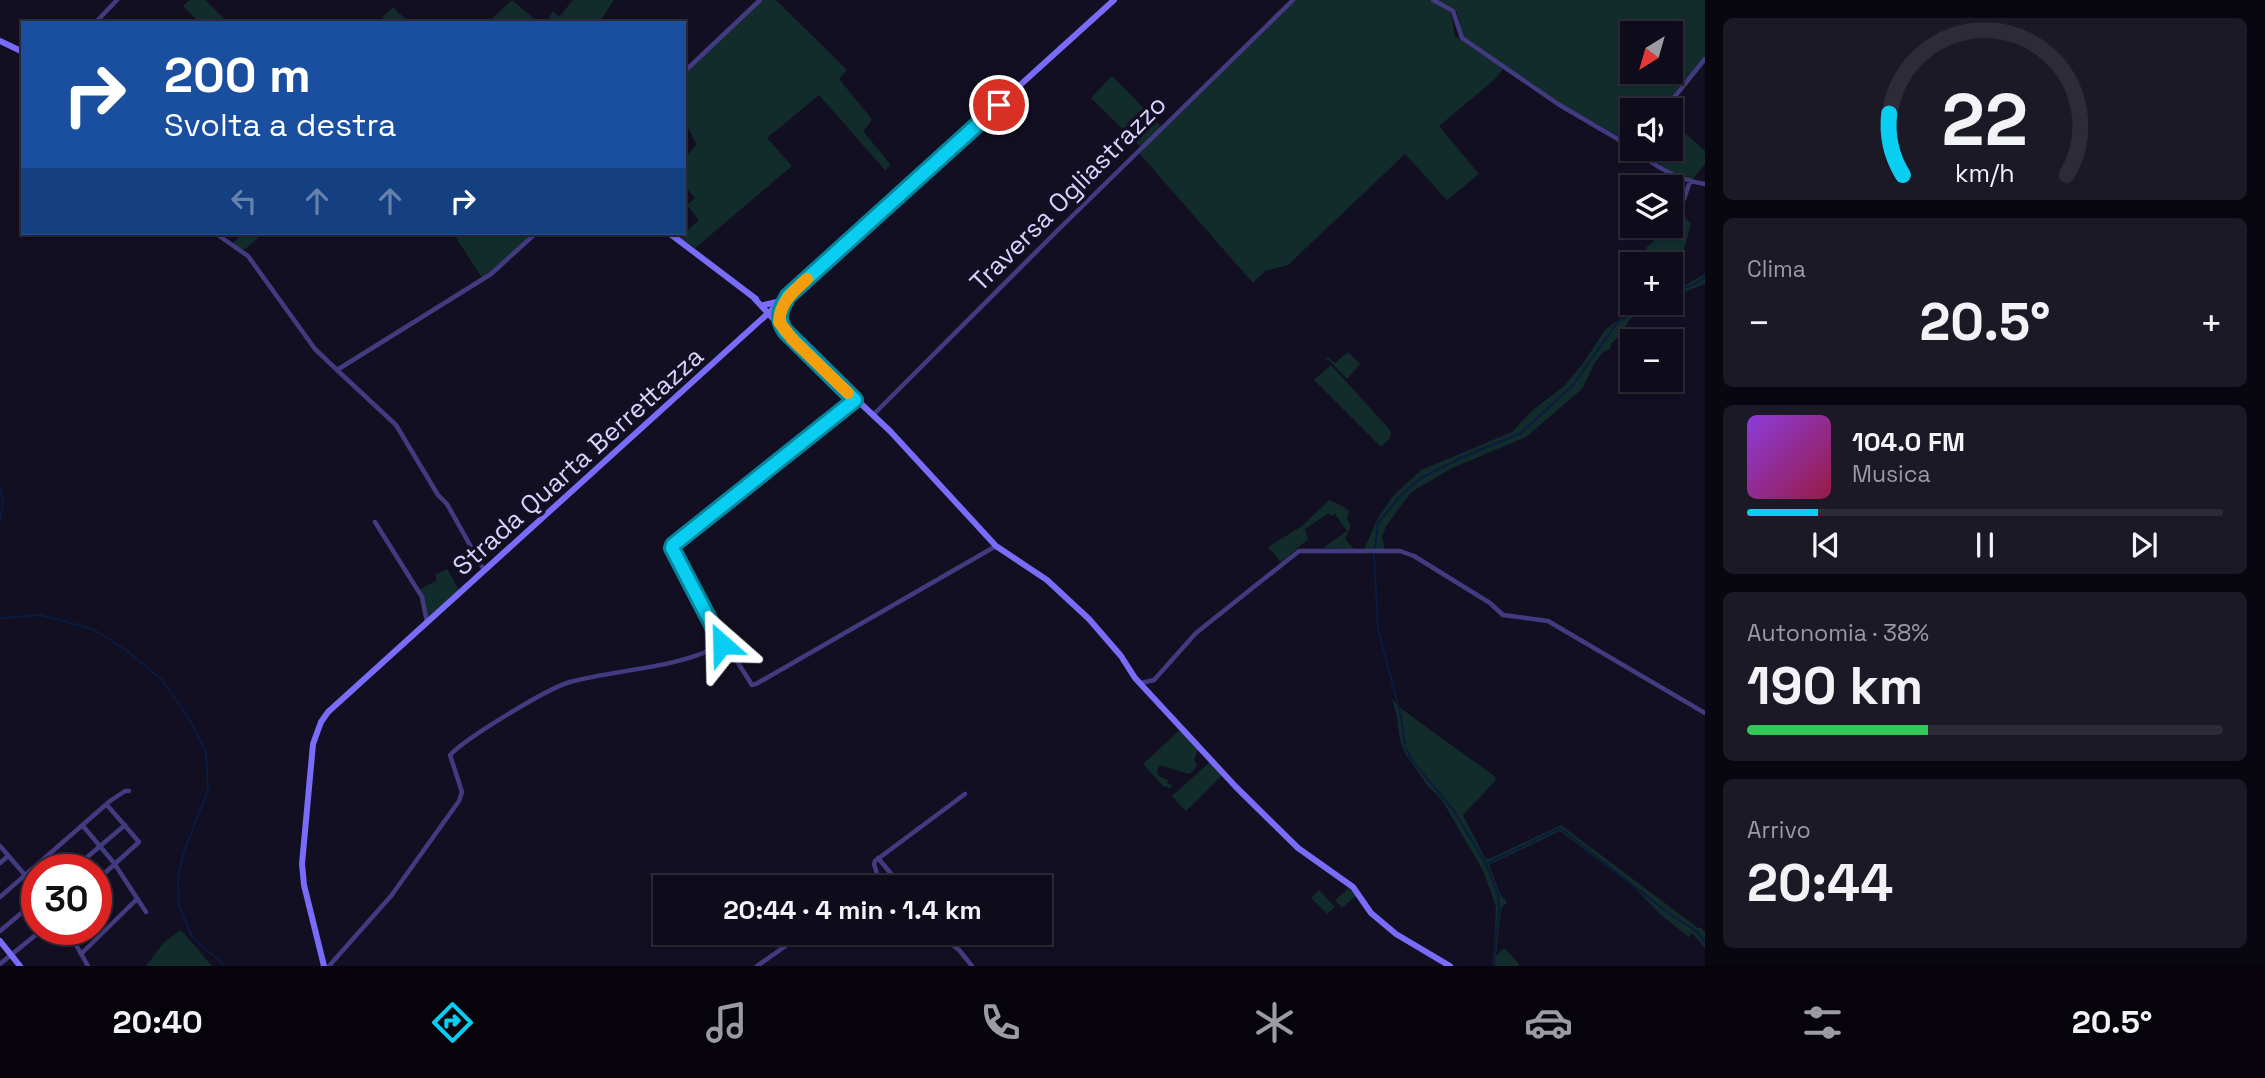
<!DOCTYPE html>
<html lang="it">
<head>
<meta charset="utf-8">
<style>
	:root { --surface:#0e0b1a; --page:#1c1927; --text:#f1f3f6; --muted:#9b9ba2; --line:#2e2b39; --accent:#09cef2 }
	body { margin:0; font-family:"Space Grotesk",sans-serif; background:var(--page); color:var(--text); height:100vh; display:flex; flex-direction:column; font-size:26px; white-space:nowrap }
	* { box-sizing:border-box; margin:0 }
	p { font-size:23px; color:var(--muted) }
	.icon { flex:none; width:38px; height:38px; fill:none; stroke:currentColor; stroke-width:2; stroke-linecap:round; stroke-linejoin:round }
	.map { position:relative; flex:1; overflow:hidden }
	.details { display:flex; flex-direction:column; gap:18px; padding:18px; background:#08060e; width:560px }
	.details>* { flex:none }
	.guide { position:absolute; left:21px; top:21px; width:665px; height:214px; border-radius:0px; box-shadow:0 2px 5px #0004,0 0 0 2px var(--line); background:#1a4fa0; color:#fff; overflow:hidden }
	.needle { width:46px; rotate:217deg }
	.tools { position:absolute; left:1620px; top:21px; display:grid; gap:14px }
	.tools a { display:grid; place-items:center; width:63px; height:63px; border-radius:0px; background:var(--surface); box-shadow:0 2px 5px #0004,0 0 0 2px var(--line); font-size:35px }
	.speed { position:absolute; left:21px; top:854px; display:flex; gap:14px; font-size:35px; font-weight:700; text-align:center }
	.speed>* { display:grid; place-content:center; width:91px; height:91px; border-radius:50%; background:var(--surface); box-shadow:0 2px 5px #0004,0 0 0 2px var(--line); line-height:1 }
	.speed .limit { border:10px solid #d22; background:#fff; color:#111 }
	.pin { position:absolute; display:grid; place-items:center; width:60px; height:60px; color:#fff; margin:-30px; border:4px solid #fff; border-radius:50%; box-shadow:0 2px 7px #0007 }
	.me { position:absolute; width:77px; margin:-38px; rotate:335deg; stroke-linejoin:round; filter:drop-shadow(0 0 5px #0008) }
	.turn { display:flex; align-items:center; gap:24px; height:147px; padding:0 28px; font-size:32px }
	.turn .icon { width:91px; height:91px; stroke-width:2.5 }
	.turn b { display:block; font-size:49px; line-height:60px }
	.lanes { display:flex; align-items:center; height:66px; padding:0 28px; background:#0003; justify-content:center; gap:35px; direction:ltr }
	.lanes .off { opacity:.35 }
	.big { font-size:52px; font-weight:600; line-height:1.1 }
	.details .widget { flex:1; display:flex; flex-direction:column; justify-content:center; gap:10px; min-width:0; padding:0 24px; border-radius:10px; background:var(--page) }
	.details .dial { align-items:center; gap:0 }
	.dial svg { height:182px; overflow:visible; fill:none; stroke:var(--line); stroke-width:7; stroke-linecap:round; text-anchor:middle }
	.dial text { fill:var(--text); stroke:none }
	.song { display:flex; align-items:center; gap:21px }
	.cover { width:84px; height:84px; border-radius:10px; background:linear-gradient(135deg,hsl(270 70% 55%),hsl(340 70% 35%)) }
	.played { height:7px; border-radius:4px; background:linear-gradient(90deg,var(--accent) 15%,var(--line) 15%) }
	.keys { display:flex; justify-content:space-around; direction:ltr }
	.heat { display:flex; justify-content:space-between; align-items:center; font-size:38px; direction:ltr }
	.charge { height:10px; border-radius:5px; background:linear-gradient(90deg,#34c759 38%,var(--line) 0) }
	.trip { position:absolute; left:653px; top:875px; width:399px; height:70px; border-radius:0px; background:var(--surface); box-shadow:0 2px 5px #0004,0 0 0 2px var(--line); font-weight:600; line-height:70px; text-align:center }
	.tab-bar { display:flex; height:112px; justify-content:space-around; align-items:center; background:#06040a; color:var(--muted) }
	.tab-bar .icon { width:49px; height:49px }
	.tab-bar .current { color:var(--accent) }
	.tab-bar b { font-size:32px; color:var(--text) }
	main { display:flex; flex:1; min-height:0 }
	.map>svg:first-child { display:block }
</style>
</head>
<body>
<main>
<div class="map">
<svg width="1705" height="966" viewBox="0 0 1705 966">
	<rect width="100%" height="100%" fill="#130f22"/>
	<!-- green -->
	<path fill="#122c2c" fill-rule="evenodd" d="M 190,0 L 205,0 L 228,23 L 200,23 L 183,6 Z
		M 512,0 L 532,17 L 542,23 L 487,23 Z
		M 573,0 L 614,0 L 599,23 L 547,21 L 553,11 L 559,17 Z
		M 762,0 L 776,0 L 847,70 L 839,79 L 871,118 L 871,122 L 863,131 L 891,165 L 885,170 L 819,95 L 767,138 L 792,166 L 694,249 L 694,246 L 690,245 L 681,239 L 682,235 L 699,220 L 687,205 L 695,198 L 684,185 L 684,159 L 697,144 C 680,120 684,102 684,73 Z
		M 1294,0 L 1429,0 L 1451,13 L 1455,36 L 1503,69 L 1494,80 L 1439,126 L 1479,174 L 1447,200 L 1405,154 L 1288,265 L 1265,271 L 1253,283 L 1139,153 Z
		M 1437,0 L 1705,0 L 1705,56 L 1661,110 L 1633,110 L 1632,144 L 1557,101 L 1463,37 L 1457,12 ZM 1633,33 L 1671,33 L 1671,72 L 1633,72 Z
		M 393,7 L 409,23 L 387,23 L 382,18 Z
		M 1112,76 L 1161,126 L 1141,147 L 1091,98 Z
		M 1686,134 L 1705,151 L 1705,164 L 1692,180 L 1658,166 Z
		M 1682,214 L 1691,224 L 1678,271 L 1671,278 L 1671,264 L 1659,264 L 1646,248 Z
		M 244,233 L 264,233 L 245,249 L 241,249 L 233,243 Z
		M 453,233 L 534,233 L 502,263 L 482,278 Z
		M 1705,274 L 1705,284 L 1671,297 L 1671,290 L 1687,284 Z
		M 1641,303 L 1658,303 C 1645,309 1627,316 1624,331 L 1611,344 L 1610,349 L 1603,352 L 1594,364 L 1582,389 L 1526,437 L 1452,468 L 1411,492 L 1386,526 L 1382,537 L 1385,550 L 1364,549 L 1378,518 L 1393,496 L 1421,470 L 1512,432 L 1533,410 L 1564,386 L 1582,365 L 1605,330 Z
		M 1348,352 L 1360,364 L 1347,379 L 1330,361 L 1324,358 L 1329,358 L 1335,363 Z
		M 1331,365 L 1391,431 L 1390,438 L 1381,447 L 1314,380 Z
		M 1329,500 L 1342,506 L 1349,511 L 1347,518 L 1351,526 L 1345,539 L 1354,549 L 1323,548 L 1347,531 L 1335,514 L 1331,516 L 1329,513 L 1305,529 L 1308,539 L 1281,562 L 1268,547 L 1302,526 Z
		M 447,569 L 459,590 L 428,617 L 425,601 L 419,590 L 437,580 L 435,575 Z
		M 1392,699 L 1403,710 L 1494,776 L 1496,780 L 1463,815 L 1485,858 L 1489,859 L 1561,825 L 1698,928 L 1701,928 L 1705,932 L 1705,948 L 1692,933 L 1689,937 L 1661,915 L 1635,888 L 1560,831 L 1489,865 L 1500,894 L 1507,902 L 1501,909 L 1496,956 L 1504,948 L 1519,964 L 1518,966 L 1493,966 L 1496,907 L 1490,889 L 1482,869 L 1442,800 L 1428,786 L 1406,755 L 1400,741 L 1397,716 Z
		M 1180,730 L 1198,749 L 1194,760 L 1197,766 L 1190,774 L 1159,765 L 1157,772 L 1159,776 L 1168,780 L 1167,783 L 1172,785 L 1171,788 L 1163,786 L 1143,764 Z
		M 1210,762 L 1222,775 L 1186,811 L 1172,796 Z
		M 96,884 L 111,901 L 96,915 Z
		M 1349,888 L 1356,896 L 1342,908 L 1335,900 Z
		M 1319,890 L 1335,907 L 1327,914 L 1311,898 Z
		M 181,930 L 212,966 L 146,966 L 165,941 Z"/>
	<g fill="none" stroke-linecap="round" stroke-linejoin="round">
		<!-- stream -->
		<path stroke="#0b1b3e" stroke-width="2" d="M 1671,293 L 1697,283 L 1705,277
			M 0,488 L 3,503 L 0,519
			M 1375,549 L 1378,523 L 1401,495 L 1421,478 L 1463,457 L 1521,433 L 1573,385 L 1617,323 L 1647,303
			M 1374,554 L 1378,629 L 1400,712 L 1405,746 L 1411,759 L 1454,811 L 1486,864 L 1498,895 L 1499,909 L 1494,958 L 1495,966
			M 0,618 L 40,615 L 93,629 L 126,650 L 162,680 L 186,714 L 206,751 L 208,790 L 184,852 L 178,878 L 179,906 L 192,937 L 225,966
			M 1488,863 L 1560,828 L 1667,912 L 1696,931 L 1705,942"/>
		<!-- street -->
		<path stroke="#423b80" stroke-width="4.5" d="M 1433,0 L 1453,11 L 1462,38 L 1558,104 L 1633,148
			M 95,23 L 117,0
			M 684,72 L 760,0
			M 1664,110 L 1705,59
			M 1633,149 C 1655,166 1677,180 1705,184
			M 1684,199 L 1690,181
			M 215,233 L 248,256 L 315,349 L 337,370
			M 873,415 L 1059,229 L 1293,0
			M 375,522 L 422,597 L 427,622
			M 484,570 L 447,504 L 438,495 L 396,425 L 337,370 L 491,274 L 536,233
			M 722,644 L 672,548 L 673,545 L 855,400
			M 1141,683 L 1154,680 L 1196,633 L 1299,551 L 1400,551 L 1414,556 L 1490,603 L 1503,615 L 1548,621 L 1705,713
			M 83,826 L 114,863 L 146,912
			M 0,846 L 37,889
			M 878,858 L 902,887
			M 0,863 L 8,856
			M 72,870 L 125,825
			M 96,881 L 139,842 L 107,805
			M 868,887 L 878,877 L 874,864 L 875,861 L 965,794
			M 0,897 L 110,801 L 125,791 L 129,791
			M 67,929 L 88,966
			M 0,931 L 37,900
			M 938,933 L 959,950 L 972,966
			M 81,954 L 137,899
			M 0,964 L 43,929
			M 329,966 L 391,896 L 459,801 L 462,792 L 450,755 C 466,738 548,688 570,682 C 617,669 679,669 722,644 L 728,647 L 752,685 L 756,684 L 996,546
			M 757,966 L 804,933"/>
		<!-- secondary -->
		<path stroke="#786cf9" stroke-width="6" d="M 0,41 L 23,52
			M 669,233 L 756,299
			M 754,298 L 793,340 L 890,431 L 996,546 L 1047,580 L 1089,619 L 1121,656 L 1135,678 L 1236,787 L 1298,848 L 1353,887 L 1371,913 L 1396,934 L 1450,966
			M 764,305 L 781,301
			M 779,322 L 780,310 L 784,304
			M 0,941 L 20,966
			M 324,966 L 304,885 L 302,864 L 313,744 L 321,722 L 328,712 L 1114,0"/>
	</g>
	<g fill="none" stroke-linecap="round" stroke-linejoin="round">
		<!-- route casing -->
		<g stroke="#06869d" stroke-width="18">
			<path id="route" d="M 722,644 L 672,548 L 673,545 L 855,400 L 785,331 C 776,317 780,310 788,296 L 999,105"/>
		</g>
		<!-- route -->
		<use href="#route" stroke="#09cef2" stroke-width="12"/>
		<!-- slow -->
		<path stroke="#f59e0b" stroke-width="12" d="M 807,279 C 794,291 780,302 779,322 L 793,340 L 848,393"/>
	</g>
	<g text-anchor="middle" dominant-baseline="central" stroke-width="7" stroke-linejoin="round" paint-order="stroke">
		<!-- street labels -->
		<g font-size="26" fill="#d9d2fd" stroke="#130f22">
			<text transform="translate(1068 193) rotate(-45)">Traversa Ogliastrazzo</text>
			<text transform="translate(578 461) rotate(-42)">Strada Quarta Berrettazza</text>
		</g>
	</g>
</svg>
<div class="tools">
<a><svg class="needle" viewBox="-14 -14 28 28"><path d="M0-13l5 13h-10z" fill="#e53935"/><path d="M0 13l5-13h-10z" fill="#9b9ba2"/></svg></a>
<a><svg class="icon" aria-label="sound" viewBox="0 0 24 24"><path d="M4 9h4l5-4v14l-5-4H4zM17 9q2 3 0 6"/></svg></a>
<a><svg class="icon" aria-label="layers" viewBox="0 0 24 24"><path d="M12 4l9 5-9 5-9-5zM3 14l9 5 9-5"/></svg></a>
<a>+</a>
<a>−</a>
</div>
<div class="speed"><div class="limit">30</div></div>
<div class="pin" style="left:999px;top:105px;background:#d93025"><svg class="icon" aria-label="arrive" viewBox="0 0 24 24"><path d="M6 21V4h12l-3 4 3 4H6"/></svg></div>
<svg class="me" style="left:722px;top:644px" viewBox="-20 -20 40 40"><path d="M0-17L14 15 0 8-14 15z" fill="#09cef2" stroke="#fff" stroke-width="4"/></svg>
<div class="trip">20:44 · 4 min · 1.4 km</div>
<div class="guide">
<div class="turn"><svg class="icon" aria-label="right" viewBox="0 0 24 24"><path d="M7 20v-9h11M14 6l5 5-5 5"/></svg><div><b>200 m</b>Svolta a destra</div></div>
<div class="lanes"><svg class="icon off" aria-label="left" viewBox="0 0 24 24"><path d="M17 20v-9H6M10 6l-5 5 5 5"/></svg><svg class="icon off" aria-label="ahead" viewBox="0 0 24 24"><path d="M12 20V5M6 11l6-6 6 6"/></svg><svg class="icon off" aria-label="ahead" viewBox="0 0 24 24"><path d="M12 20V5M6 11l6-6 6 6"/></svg><svg class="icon" aria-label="right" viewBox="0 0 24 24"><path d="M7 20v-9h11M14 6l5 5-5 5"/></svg></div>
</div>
</div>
<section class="details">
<div class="widget dial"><svg viewBox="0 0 100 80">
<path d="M14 69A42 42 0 1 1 86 69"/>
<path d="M14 69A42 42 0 0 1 8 42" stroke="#09cef2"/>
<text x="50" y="56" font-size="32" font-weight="700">22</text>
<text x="50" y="72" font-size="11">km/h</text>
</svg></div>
<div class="widget"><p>Clima</p>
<div class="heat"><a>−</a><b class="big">20.5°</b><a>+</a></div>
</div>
<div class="widget">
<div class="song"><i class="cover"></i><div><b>104.0 FM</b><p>Musica</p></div></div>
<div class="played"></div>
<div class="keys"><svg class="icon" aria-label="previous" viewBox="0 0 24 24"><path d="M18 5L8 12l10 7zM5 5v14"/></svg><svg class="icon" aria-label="pause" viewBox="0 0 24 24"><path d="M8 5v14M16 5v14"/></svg><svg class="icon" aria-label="next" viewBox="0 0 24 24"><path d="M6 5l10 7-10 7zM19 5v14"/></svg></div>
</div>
<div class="widget"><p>Autonomia · 38%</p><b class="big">190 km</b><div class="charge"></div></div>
<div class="widget"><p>Arrivo</p><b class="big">20:44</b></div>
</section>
</main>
<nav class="tab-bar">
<b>20:40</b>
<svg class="icon current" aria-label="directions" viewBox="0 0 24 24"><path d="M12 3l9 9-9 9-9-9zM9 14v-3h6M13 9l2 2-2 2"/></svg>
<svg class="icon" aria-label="music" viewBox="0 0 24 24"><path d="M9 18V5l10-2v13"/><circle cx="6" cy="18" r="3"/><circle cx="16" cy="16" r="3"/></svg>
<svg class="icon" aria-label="phone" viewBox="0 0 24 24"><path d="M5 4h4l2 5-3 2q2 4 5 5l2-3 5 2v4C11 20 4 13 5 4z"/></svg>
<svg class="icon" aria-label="climate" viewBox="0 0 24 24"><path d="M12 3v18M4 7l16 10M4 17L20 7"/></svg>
<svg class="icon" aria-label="car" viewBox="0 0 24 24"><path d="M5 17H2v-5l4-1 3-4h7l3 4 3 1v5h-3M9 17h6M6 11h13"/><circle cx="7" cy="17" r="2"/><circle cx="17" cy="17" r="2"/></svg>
<svg class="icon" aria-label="filters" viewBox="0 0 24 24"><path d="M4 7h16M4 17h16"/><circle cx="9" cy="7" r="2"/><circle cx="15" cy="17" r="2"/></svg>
<b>20.5°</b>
</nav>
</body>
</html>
